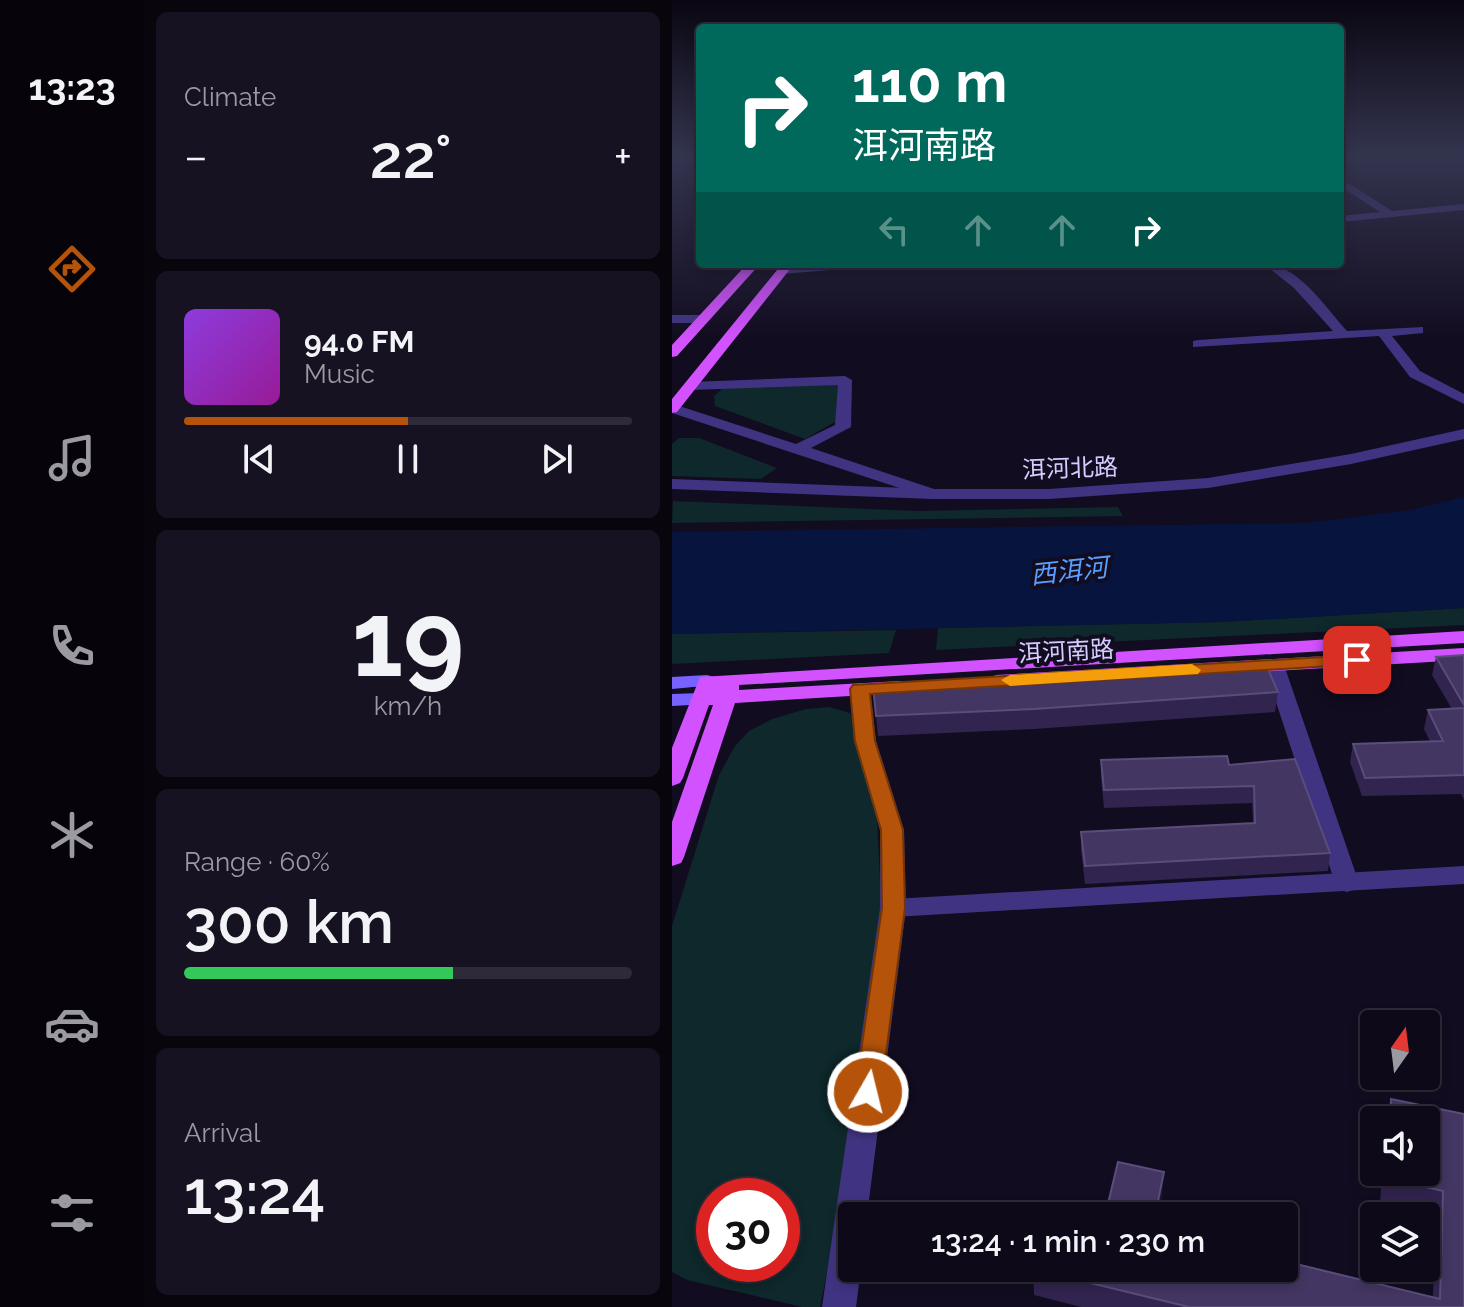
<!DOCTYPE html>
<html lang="en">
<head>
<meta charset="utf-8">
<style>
	:root { --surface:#0e0918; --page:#171221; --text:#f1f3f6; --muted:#9b9aa2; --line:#2e2a37; --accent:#b45309 }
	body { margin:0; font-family:Raleway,"Noto Sans SC",sans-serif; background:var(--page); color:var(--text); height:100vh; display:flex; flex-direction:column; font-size:30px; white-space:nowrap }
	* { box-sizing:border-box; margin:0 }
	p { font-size:26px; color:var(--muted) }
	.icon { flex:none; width:44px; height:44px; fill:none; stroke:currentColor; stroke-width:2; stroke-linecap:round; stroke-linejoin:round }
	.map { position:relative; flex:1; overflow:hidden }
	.panel { display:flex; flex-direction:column; gap:12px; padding:12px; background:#08050d; width:528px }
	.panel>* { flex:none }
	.banner { position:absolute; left:24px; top:24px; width:648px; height:244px; border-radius:8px; box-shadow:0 4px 12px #0003,0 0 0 2px var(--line); background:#00695c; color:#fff; overflow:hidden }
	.needle { width:52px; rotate:14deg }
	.fabs { position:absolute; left:688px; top:1010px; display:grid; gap:16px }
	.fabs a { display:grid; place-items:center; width:80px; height:80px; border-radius:8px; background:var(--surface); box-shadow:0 4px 12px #0003,0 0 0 2px var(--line); font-size:40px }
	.speed { position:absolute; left:24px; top:1178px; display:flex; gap:16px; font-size:40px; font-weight:700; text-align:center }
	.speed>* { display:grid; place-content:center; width:104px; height:104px; border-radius:50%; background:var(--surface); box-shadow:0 4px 12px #0003,0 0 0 2px var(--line); line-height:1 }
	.speed .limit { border:12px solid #d22; background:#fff; color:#111 }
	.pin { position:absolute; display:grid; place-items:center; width:68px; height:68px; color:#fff; margin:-34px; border-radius:16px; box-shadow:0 4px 12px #0006 }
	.me { position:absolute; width:88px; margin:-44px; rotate:8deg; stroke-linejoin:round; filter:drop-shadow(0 0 6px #0008) }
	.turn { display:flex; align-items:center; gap:28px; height:168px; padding:0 24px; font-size:36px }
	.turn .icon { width:104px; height:104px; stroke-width:2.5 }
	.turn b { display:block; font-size:56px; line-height:68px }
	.lanes { display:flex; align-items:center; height:76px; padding:0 24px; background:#0003; justify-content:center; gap:40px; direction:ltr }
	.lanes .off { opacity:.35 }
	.big { font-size:60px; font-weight:600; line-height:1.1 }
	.panel .widget { flex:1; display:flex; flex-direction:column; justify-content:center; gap:12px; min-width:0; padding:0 28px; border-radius:12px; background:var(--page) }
	.panel .dial { align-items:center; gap:0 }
	.dial b { font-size:104px; line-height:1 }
	.song { display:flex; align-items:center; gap:24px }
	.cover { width:96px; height:96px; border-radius:12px; background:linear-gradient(135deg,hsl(270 70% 55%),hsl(300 70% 35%)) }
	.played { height:8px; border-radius:4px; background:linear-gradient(90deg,var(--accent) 50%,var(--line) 50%) }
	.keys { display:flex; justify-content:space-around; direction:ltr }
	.heat { display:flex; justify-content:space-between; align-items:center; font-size:44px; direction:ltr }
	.charge { height:12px; border-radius:6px; background:linear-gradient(90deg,#34c759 60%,var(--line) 0) }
	.trip { position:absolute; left:166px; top:1202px; width:460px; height:80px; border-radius:8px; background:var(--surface); box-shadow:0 4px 12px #0003,0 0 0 2px var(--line); font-weight:600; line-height:80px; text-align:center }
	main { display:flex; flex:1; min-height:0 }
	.tabs { display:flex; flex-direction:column; width:144px; justify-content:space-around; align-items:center; background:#06040a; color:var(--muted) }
	.tabs .icon { width:56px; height:56px }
	.tabs .on { color:var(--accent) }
	.tabs b { font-size:36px; color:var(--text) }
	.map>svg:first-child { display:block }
</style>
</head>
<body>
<main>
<nav class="tabs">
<b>13:23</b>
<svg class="icon on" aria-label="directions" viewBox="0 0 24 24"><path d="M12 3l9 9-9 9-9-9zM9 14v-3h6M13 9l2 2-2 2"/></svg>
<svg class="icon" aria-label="music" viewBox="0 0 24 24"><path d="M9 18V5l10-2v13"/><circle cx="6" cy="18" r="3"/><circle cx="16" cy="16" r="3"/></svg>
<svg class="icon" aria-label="phone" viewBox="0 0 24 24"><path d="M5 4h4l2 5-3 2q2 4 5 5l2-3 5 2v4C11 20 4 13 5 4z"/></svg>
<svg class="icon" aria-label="climate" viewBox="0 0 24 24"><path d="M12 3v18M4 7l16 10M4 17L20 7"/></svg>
<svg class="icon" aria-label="car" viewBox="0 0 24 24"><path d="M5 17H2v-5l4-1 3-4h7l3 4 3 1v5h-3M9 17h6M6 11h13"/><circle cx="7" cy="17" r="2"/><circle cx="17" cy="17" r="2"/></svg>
<svg class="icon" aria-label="filters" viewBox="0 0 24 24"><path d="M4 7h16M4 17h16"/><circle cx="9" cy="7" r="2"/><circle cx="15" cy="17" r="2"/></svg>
</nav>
<section class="panel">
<div class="widget"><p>Climate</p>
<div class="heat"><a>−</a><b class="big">22°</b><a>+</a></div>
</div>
<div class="widget">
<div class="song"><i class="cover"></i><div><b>94.0 FM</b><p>Music</p></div></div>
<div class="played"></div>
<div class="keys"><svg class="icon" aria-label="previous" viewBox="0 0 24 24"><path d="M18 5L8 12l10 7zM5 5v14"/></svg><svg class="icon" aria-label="pause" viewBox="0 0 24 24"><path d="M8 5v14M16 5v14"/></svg><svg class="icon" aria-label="next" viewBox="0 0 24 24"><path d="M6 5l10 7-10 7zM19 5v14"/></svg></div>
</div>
<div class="widget dial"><b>19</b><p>km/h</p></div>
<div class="widget"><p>Range · 60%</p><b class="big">300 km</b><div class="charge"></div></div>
<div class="widget"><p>Arrival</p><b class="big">13:24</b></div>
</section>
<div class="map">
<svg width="792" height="1307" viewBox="0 0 792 1307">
	<rect width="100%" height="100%" fill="#120c20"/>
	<!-- green -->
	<path fill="#0e282b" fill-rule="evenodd" d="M 169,382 L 168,419 L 133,439 L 43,406 L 42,396 L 51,388 Z
		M 7,438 L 27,438 L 105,468 L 89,479 L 0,476 L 0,444 Z
		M 1,501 L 247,511 L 446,507 L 451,516 L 0,523 Z
		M 792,608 L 792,625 L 264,650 L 266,628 L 548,622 Z
		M 224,630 L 217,653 L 0,664 L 0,634 Z
		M 157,707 L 178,713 L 188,734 L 205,817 L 209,900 L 187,1113 L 148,1307 L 130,1307 L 15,1280 L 0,1272 L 0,926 L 47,775 L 63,746 L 77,731 L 100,719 L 134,709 ZM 42,1196 L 110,1196 L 110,1264 L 42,1264 Z"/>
	<!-- water -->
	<path fill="#07153e" d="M 792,497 L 792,608 L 548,622 L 0,634 L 0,532 L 635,523 L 738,510 Z"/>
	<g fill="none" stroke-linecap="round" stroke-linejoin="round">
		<!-- minor -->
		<path fill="#403482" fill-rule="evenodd" d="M 668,178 L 720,211 L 792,204 L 792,210 L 668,222 L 668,216 L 708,212 L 668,186 Z
			M 139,264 L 188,264 L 182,268 L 110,274 L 104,270 L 110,266 Z
			M 592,264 C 626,264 654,308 675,331 L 751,327 L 751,333 L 720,336 L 748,371 L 792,394 L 792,404 L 738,377 L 707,336 L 521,347 L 521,341 L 526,340 L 661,331 L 622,288 Z
			M 0,315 L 31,315 L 37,319 L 31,323 L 0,323 Z
			M 173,376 L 180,380 L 179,427 L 139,448 L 262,489 L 377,489 L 536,478 L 679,454 L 792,429 L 792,439 L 679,464 L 536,488 L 377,499 L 261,499 L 0,413 L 1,404 L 124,444 L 163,425 L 166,385 L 18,390 L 11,386 L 18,382 Z
			M 602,659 L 612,665 L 687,883 L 684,889 L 675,892 L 666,889 L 663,883 L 592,665 Z
			M 188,683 L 198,689 L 204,741 L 232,830 L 234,908 L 195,1216 L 180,1216 L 180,1268 L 189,1268 L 184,1307 L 150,1307 L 208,908 L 208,830 L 182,741 L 178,689 Z"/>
		<!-- tertiary -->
		<path fill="#403482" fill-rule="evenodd" d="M 0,479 L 261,489 L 269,494 L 261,499 L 0,489 Z
			M 792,866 L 792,884 L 221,917 L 212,915 L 208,908 L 212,901 L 221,899 Z"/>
		<!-- secondary -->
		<path fill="#7862ff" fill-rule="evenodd" d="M 35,675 L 42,677 L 45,681 L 42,685 L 0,689 L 0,677 Z
			M 29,693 L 39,699 L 36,704 L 0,706 L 0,694 Z"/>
		<!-- primary -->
		<path fill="#d252ff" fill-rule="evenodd" d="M 75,264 L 88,264 L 5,356 L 0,357 L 0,345 Z
			M 110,264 L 122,264 L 5,412 L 0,413 L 0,399 Z
			M 792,631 L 792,643 L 67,685 L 67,690 L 228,681 L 238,687 L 228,693 L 63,703 L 12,857 L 9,863 L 0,866 L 0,822 L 41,705 L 37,705 L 11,778 L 8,783 L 0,786 L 0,748 L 28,677 Z
			M 792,648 L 792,660 L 324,687 L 314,681 L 324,675 Z"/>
	</g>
	<!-- wall -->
	<path fill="#31244f" d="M 792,655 L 792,800 L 789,794 L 690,796 L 678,762 L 681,744 L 758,741 L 752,729 L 756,710 L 780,709 L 760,675 L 764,657 Z
		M 201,686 L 606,692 L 603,712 L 362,729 L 206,736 Z
		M 429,760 L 557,765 L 658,853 L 656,871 L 413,884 L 409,850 L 409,832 L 581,823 L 580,803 L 432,808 L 429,777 Z
		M 719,1099 L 792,1114 L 792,1307 L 409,1307 L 362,1295 L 361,1269 L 761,1297 L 763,1218 L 708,1205 L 710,1172 L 754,1172 L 754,1120 L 714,1120 Z"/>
	<!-- shaded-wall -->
	<path fill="#1d1334" d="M 492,1172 L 490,1199 L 486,1216 L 483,1216 Z"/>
	<!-- building -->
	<path fill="#433662" stroke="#5a4d7b" stroke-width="2" d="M 792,655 L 792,705 L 764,657 Z
		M 595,667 L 606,692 L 362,709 L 204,716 L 201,686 L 349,678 L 349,684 Z
		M 792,708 L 792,775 L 693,778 L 681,744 L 771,741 L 756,710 Z
		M 555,756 L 557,765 L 623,759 L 658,853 L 413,866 L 409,832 L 583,823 L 582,786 L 432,790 L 429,760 Z
		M 719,1099 L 792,1114 L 792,1307 L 517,1307 L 361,1269 L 612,1268 L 612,1261 L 768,1299 L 771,1191 L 715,1178 L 715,1172 L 754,1172 L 754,1120 L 718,1120 Z
		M 446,1162 L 492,1172 L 483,1216 L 433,1216 Z
		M 379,1205 L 426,1216 L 376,1216 Z"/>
	<!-- sky -->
	<linearGradient id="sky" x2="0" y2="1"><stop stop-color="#0a0712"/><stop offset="0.46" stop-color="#33344e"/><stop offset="1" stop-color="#33344e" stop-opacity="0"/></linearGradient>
	<rect width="792" height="339" fill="url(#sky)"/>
	<!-- route -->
	<path fill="#b45309" stroke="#753606" stroke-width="2" d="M 685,655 L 694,660 L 692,664 L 198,694 L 203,741 L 231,830 L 233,908 L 209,1092 L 206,1100 L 196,1103 L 187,1100 L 183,1092 L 210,908 L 209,830 L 183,741 L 178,689 L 181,685 Z"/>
	<!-- slow -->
	<path fill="#f59e0b" d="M 520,664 L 529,670 L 526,674 L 338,686 L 329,680 L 338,675 Z"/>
	<g text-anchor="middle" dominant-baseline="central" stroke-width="8" stroke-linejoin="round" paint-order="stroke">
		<!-- street labels -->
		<g font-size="24" fill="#d7cbff" stroke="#120c20">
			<text transform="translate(398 468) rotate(-2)">洱河北路</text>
			<text transform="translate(394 651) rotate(-3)">洱河南路</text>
		</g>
		<!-- water labels -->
		<g font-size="26" font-style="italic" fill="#599fff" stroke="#120c20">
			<text transform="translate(397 571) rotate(-6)">西洱河</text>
		</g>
	</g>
</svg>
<div class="fabs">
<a><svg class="needle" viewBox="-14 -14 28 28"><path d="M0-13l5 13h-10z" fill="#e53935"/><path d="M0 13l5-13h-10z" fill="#9b9aa2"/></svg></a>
<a><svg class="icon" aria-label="sound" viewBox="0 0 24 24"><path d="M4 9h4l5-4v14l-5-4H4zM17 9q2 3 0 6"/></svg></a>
<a><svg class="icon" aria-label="layers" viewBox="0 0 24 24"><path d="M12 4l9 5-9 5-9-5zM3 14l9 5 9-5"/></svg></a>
</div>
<div class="speed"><div class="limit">30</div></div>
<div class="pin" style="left:685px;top:660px;background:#d93025"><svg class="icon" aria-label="arrive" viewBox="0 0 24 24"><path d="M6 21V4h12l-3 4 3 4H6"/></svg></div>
<svg class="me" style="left:196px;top:1092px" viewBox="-20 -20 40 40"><circle r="17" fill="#b45309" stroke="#fff" stroke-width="3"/><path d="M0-11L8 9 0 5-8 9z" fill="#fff"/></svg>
<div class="trip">13:24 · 1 min · 230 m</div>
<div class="banner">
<div class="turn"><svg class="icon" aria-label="right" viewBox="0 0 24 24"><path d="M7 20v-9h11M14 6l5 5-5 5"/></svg><div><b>110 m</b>洱河南路</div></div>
<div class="lanes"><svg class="icon off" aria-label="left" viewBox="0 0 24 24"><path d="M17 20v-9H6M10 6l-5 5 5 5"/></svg><svg class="icon off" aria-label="ahead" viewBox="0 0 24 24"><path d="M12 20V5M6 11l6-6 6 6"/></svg><svg class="icon off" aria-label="ahead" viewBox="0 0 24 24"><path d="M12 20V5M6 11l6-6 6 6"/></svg><svg class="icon" aria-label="right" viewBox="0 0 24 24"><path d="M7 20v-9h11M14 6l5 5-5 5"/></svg></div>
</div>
</div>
</main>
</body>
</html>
